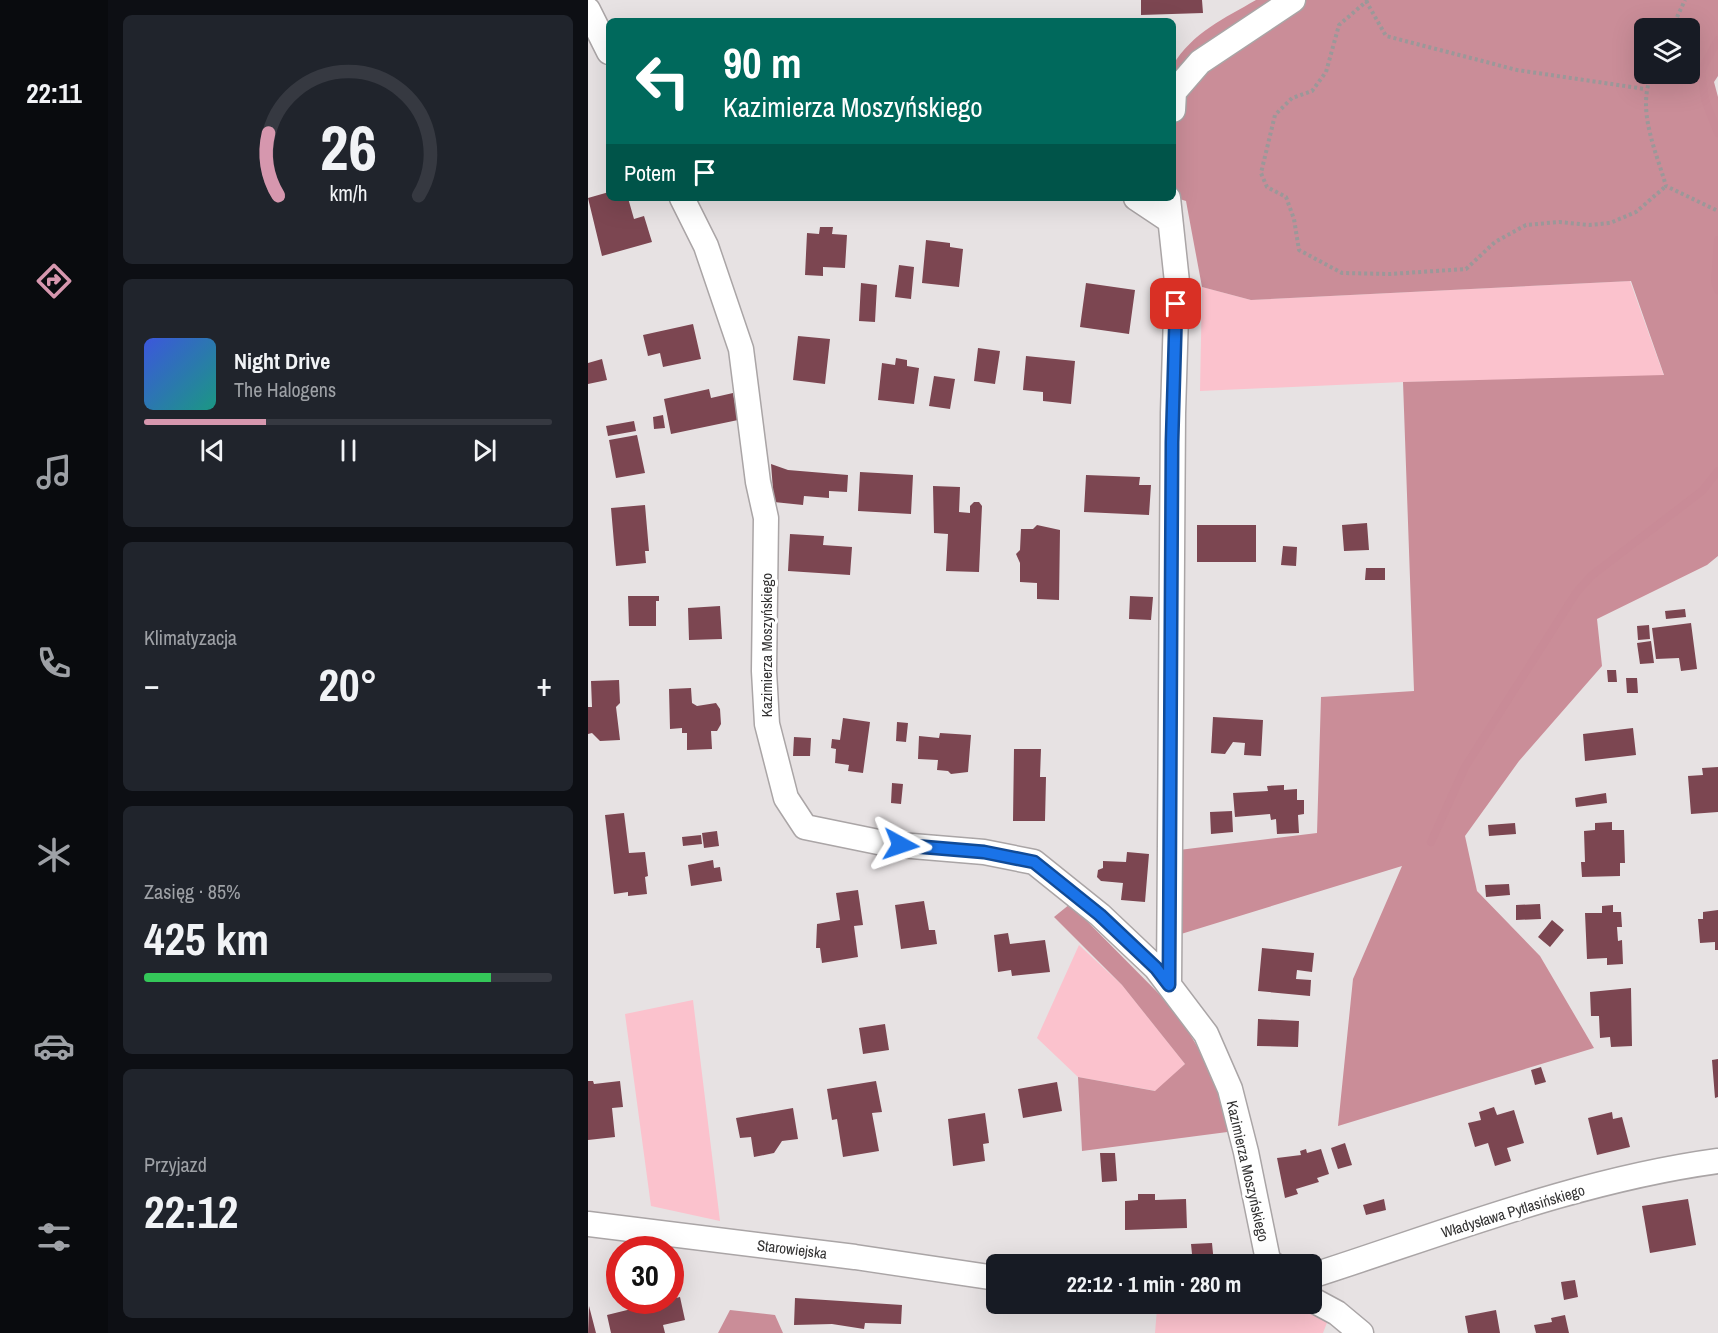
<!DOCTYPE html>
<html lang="pl">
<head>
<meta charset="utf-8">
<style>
	:root { --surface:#171b24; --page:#20242c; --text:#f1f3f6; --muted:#9ea1a6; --line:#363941; --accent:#d697ae }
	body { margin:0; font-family:"Archivo Narrow",sans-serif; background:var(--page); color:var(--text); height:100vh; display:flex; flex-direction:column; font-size:22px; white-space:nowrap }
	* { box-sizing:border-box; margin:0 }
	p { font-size:20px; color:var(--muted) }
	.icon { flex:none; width:33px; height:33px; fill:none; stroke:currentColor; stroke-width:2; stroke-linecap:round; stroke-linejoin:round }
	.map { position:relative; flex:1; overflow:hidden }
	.panel { display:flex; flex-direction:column; gap:15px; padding:15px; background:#0d0f14; width:480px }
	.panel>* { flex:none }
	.guide { position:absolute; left:18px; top:18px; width:570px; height:183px; border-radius:9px; box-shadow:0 6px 24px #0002; background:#00695c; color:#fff; overflow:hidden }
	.tools { position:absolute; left:1046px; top:18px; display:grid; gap:12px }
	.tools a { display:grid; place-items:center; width:66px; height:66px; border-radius:9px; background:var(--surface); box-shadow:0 6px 24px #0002; font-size:30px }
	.speed { position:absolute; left:18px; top:1236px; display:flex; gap:12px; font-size:30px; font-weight:700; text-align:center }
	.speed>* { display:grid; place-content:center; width:78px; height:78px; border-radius:50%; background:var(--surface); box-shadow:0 6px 24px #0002; line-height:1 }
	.speed .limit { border:9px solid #d22; background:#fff; color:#111 }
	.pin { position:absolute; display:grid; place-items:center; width:51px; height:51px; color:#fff; margin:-26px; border-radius:12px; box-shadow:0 3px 9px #0006 }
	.me { position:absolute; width:66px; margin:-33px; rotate:95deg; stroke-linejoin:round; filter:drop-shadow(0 0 4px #0008) }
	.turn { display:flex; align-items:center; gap:21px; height:126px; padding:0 18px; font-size:27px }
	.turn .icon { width:78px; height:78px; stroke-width:2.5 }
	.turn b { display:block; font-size:42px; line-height:51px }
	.then { display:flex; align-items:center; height:57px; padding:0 18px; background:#0003; gap:12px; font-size:22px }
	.big { font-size:45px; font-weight:700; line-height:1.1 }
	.panel .card { flex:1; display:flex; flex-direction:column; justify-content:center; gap:9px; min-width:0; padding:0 21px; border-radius:9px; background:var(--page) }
	.panel .dial { align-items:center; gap:0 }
	.dial svg { height:156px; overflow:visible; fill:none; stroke:var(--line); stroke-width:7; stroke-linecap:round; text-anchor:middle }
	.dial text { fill:var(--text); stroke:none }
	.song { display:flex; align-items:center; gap:18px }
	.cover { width:72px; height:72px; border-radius:9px; background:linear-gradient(135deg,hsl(230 70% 55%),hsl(170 70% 35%)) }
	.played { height:6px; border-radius:3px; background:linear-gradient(90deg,var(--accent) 30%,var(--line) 30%) }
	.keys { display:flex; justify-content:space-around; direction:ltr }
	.heat { display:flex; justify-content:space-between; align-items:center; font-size:33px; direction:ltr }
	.charge { height:9px; border-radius:4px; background:linear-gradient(90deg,#34c759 85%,var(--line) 0) }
	.trip { position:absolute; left:398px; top:1254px; width:336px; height:60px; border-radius:9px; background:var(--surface); box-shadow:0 6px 24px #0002; font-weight:700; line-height:60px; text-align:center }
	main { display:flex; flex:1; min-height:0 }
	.tab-bar { display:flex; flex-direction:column; width:108px; justify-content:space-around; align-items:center; background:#090b0e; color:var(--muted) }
	.tab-bar .icon { width:42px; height:42px }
	.tab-bar .current { color:var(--accent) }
	.tab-bar b { font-size:27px; color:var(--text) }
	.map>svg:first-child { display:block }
</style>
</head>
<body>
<main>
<nav class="tab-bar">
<b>22:11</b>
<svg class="icon current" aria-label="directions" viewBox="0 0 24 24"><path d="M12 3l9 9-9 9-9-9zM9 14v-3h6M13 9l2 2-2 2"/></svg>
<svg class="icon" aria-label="music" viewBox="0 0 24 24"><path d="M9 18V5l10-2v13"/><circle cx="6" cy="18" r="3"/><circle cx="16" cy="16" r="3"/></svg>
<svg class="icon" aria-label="phone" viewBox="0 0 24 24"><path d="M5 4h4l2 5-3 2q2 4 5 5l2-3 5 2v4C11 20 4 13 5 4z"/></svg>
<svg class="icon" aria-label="climate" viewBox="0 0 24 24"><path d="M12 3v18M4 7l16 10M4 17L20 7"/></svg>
<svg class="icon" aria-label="car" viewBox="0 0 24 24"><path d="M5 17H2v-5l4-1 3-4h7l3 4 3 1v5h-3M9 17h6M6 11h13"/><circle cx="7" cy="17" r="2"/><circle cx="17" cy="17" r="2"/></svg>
<svg class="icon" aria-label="filters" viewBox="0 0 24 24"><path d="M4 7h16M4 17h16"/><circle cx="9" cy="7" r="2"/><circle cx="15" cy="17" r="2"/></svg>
</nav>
<section class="panel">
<div class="card dial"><svg viewBox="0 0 100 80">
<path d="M14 69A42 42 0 1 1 86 69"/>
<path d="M14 69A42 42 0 0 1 9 37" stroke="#d697ae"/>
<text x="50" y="56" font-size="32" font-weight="700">26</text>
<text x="50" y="72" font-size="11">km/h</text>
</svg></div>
<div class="card">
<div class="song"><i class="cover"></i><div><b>Night Drive</b><p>The Halogens</p></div></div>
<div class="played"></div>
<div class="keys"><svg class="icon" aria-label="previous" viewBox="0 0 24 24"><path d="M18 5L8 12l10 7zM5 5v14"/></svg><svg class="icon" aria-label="pause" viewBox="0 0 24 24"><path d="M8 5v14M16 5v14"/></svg><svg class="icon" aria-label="next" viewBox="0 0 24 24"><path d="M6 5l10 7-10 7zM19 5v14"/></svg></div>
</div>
<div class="card"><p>Klimatyzacja</p>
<div class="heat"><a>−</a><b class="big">20°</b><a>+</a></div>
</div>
<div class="card"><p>Zasięg · 85%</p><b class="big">425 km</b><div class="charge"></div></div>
<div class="card"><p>Przyjazd</p><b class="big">22:12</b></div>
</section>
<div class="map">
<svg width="1130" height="1333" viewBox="0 0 1130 1333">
	<rect width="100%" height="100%" fill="#e7e2e3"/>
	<!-- green -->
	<path fill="#fbc2cd" d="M 1042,281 L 1076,376 L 815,382 L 612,391 L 614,287 L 663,300 Z
		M 491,945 L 534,985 L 597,1064 L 568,1091 L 490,1077 L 449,1038 Z
		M 105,1000 L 132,1221 L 63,1206 L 37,1014 Z
		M 707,1304 L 740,1320 L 735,1333 L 567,1333 L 569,1309 Z"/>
	<!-- forest -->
	<path fill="#ca8d98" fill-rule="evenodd" d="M 668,0 L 1130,0 L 1130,76 L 1126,82 L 1130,97 L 1130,556 L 1119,565 L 1009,619 L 1014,666 L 931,761 L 877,836 L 889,891 L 952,956 L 1006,1048 L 750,1126 L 765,979 L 814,866 L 593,934 L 591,850 L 729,833 L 733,697 L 826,691 L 815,382 L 1076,375 L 1043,281 L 663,300 L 614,287 L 598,201 L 585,197 L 585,65 C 604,33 637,18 668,0 ZM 1056,28 L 1101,28 L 1101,74 L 1056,74 Z
		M 482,904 L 588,1011 L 634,1088 L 647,1131 L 494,1151 L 490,1077 L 567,1091 L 597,1064 L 534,985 L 466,917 Z
		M 142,1310 L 187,1315 L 195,1333 L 130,1333 Z"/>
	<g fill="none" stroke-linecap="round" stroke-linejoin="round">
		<!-- stream -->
		<path stroke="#c98b97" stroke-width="8" d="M 1130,40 L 1113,71 L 1117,100 L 1130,133
			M 1130,240 L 1127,282 L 1130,290
			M 843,842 L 877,767 L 988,593 L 1003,576 L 1114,491 L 1130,471"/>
	</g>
	<!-- building -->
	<path fill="#7c4651" d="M 553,0 L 614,0 L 615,13 L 553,15 Z
		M 21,192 L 21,198 L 40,198 L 46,219 L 56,216 L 64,242 L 14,256 L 0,198 Z
		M 232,227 L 245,227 L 244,234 L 259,235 L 257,268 L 235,267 L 235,276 L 217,275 L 219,233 L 231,234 Z
		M 338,240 L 362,243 L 362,247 L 375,249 L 371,287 L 334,283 Z
		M 311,265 L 326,267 L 323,299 L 307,297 Z
		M 273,283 L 289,285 L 287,322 L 271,321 Z
		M 498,283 L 547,290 L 541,334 L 492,327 Z
		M 105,324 L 113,359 L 75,367 L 72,353 L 60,356 L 55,335 Z
		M 210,336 L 242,339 L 237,384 L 205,380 Z
		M 390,348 L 412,351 L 407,384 L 386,381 Z
		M 438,356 L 487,361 L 483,404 L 455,401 L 455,392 L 435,390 Z
		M 308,358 L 319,360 L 319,366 L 331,368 L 326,404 L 290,400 L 294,363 L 307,365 Z
		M 14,359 L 19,380 L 0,384 L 0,363 Z
		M 346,376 L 367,379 L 362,409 L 341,406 Z
		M 121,389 L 123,398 L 145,393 L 150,420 L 83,434 L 76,399 Z
		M 75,415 L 77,428 L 66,429 L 65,417 Z
		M 46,421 L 48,431 L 20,436 L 18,426 Z
		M 49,435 L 57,473 L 28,478 L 21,440 Z
		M 183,464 L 200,470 L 260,475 L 259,492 L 241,491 L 241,498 L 216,496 L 215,505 L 186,502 Z
		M 272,472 L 325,475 L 323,514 L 270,511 Z
		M 498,475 L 552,477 L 551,485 L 563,485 L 561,515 L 496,512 Z
		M 345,486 L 372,487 L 371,512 L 382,513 L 382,506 L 386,502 L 391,502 L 394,506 L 391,572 L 358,571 L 360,534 L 346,533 Z
		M 57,505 L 61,551 L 57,551 L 58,563 L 28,566 L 23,508 Z
		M 779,523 L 781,550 L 756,551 L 754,525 Z
		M 449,525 L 472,530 L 471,600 L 449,599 L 449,583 L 432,582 L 432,563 L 428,554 L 432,550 L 433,529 L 445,529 Z
		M 609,525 L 668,525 L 668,562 L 609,562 Z
		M 202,534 L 236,536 L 235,545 L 264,547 L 262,575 L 200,571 Z
		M 695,546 L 709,547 L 708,566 L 693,565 Z
		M 778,568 L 797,568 L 797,580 L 777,580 Z
		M 40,596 L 71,596 L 71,601 L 68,601 L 68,626 L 41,626 Z
		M 542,596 L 565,597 L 563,620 L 541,619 Z
		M 132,606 L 134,639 L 101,640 L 100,608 Z
		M 1097,609 L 1098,617 L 1078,619 L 1077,611 Z
		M 1103,623 L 1109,669 L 1093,671 L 1091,658 L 1068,659 L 1064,628 Z
		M 1061,625 L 1062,639 L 1050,640 L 1049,626 Z
		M 1063,641 L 1066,663 L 1052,664 L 1049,643 Z
		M 1019,670 L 1028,670 L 1029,682 L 1020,682 Z
		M 1038,678 L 1049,678 L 1050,693 L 1039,693 Z
		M 31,680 L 32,703 L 28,707 L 32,740 L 12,741 L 4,733 L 0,734 L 0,707 L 4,707 L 3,681 Z
		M 103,688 L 104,703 L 109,706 L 128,703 L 132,709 L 133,724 L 129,731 L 123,731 L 124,749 L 99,750 L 99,733 L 94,733 L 94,728 L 82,729 L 81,689 Z
		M 625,717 L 675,720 L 673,756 L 656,755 L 657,743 L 645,742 L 637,754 L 623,753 Z
		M 255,718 L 282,722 L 275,773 L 260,771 L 261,765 L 247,763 L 248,749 L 243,748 L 244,739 L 252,740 Z
		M 309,722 L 320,723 L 318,742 L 308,741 Z
		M 1045,728 L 1048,755 L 997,761 L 995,734 Z
		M 352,733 L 383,735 L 380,772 L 363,774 L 360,771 L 349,770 L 350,760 L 330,759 L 331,736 L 351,738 Z
		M 206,737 L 223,738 L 222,756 L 205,756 Z
		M 426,749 L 453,749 L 452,777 L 458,777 L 457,821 L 425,821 Z
		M 1130,767 L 1130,812 L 1103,814 L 1100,776 L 1115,775 L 1114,768 Z
		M 304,783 L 315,784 L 313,804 L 303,803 Z
		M 696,785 L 696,790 L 709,789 L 709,800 L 716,800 L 716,814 L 710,815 L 711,833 L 689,834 L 688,819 L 683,820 L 682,814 L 647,817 L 645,793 L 680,791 L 679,786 Z
		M 1018,793 L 1019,803 L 988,807 L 987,798 Z
		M 644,811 L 645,832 L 623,834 L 622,812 Z
		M 36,813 L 41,853 L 57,852 L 60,876 L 57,877 L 59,894 L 40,896 L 40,892 L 26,894 L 17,815 Z
		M 1024,822 L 1024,830 L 1036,830 L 1037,863 L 1032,863 L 1032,876 L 994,877 L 993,862 L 997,862 L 996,831 L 1007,830 L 1007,823 Z
		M 927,823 L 928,834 L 901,836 L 900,825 Z
		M 129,831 L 131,846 L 116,848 L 114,833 Z
		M 113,835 L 114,844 L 95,846 L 94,837 Z
		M 539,852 L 561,854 L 557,902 L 533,900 L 535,883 L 513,881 L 509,877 L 510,870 L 515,868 L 515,861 L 538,862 Z
		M 125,860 L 126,868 L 132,867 L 134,881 L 103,886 L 100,865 Z
		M 921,884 L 922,895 L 898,897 L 897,885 Z
		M 270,890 L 275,925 L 266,926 L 270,957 L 234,963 L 232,948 L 228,948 L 229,924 L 252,920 L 248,893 Z
		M 336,901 L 341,930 L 347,930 L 349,944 L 313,949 L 307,905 Z
		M 952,904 L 953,919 L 928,920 L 928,905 Z
		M 1025,905 L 1025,912 L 1033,912 L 1034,927 L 1029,927 L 1030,941 L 1034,940 L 1035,964 L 1019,965 L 1019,958 L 999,959 L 997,913 L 1014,913 L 1014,906 Z
		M 1130,910 L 1130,950 L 1127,950 L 1127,942 L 1112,943 L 1110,919 L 1115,919 L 1115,912 Z
		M 964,920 L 976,930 L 962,947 L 950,937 Z
		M 420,933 L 422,944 L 457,940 L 462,972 L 424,976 L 423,970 L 410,972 L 406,935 Z
		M 674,948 L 726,953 L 724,972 L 709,970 L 708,979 L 723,980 L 722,996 L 670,991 Z
		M 1043,988 L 1044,1046 L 1023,1047 L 1022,1037 L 1012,1038 L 1011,1016 L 1003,1016 L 1002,992 Z
		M 670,1019 L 711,1021 L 710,1047 L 669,1046 Z
		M 297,1024 L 301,1050 L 275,1054 L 271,1028 Z
		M 1130,1059 L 1130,1097 L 1127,1098 L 1124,1060 Z
		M 953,1067 L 958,1082 L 947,1085 L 943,1070 Z
		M 0,1081 L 5,1081 L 6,1084 L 32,1081 L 35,1107 L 24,1108 L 27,1137 L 0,1140 Z
		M 288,1081 L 294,1112 L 284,1113 L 291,1151 L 255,1157 L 249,1119 L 244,1120 L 239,1089 Z
		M 469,1082 L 474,1111 L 435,1118 L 430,1089 Z
		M 906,1107 L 909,1115 L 926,1110 L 936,1143 L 919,1148 L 923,1161 L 907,1166 L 900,1143 L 887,1147 L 880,1123 L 893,1120 L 891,1112 Z
		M 205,1108 L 210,1139 L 194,1141 L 186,1153 L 166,1157 L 163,1137 L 152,1138 L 148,1118 Z
		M 1024,1112 L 1025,1119 L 1034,1117 L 1042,1147 L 1009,1155 L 1000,1118 Z
		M 397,1113 L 401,1143 L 395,1144 L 397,1161 L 365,1166 L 360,1119 Z
		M 757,1143 L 764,1165 L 750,1169 L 743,1148 Z
		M 718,1149 L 719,1153 L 733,1149 L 741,1174 L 729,1178 L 731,1182 L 708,1189 L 710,1194 L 697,1198 L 689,1158 L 713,1155 L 712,1151 Z
		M 512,1153 L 527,1153 L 529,1181 L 514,1182 Z
		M 550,1194 L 567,1194 L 567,1200 L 598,1199 L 599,1228 L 537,1230 L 537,1201 L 550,1200 Z
		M 796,1199 L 798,1210 L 778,1215 L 775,1205 Z
		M 1100,1199 L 1108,1245 L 1062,1253 L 1054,1206 Z
		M 624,1243 L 626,1264 L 605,1264 L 603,1244 Z
		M 987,1280 L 990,1297 L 976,1300 L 973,1282 Z
		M 92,1297 L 97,1320 L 75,1325 L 77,1333 L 23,1333 L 19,1315 Z
		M 207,1298 L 314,1305 L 313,1324 L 277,1323 L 276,1329 L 244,1324 L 206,1325 Z
		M 1,1306 L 8,1333 L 0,1333 Z
		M 908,1310 L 912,1333 L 880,1333 L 877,1316 Z
		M 977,1315 L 981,1333 L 948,1333 L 946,1325 L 964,1322 L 963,1318 Z"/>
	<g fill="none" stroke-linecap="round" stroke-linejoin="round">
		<!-- minor casing -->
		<g stroke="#aaa5a6" stroke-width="27">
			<path id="minor" d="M 0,10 L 21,52
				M 585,110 L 586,92 L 612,62 L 705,0
				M 94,198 L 118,246 L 153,349 L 170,482 L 178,518 L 176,671 L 179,724 L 198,798 L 217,827 L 300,844 L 396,852 L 446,862 L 512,915 L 568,968 L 618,1034 L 642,1089 L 658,1152 L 680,1260 L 685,1264
				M 548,198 L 581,220
				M 580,198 L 589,282 L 585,413 L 581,985
				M 0,1224 L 267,1257 L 408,1278
				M 723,1276 C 857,1233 990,1180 1130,1161
				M 723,1299 L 749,1313 L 773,1333"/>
		</g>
		<!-- path -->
		<path stroke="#9b9899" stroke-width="4" stroke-dasharray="3 3" stroke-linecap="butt" d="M 780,0 L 751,25 L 738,72 L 724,91 L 704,98 L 687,115 L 673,173 L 679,187 L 698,197 L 706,219 L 711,250 L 754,273 L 802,274 L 878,269 L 907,242 L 938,225 L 971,222 L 1001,225 L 1022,223 L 1048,212 L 1078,186
			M 778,1 L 798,36 L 929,70 L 1057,89
			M 1084,28 L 1097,0
			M 1064,74 C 1048,109 1068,151 1078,186 L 1130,211"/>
		<!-- minor -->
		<use href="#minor" stroke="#fff" stroke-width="24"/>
	</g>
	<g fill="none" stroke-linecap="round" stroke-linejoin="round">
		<!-- route casing -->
		<g stroke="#114b97" stroke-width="15">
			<path id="route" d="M 313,845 L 396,852 L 446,862 L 512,915 L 568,968 L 581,985 L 584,442 L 588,304"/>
		</g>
		<!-- route -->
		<use href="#route" stroke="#1a73e8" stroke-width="10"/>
	</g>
	<g text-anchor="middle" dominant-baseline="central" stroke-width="6" stroke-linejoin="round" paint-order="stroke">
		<!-- street labels -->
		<g font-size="15" fill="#333232" stroke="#fff">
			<text transform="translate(178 645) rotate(-90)">Kazimierza Moszyńskiego</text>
			<text transform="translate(660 1171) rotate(77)">Kazimierza Moszyńskiego</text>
			<text transform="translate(925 1211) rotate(-17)">Władysława Pytlasińskiego</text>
			<text transform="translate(204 1249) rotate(7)">Starowiejska</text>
		</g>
	</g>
</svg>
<div class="tools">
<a><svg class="icon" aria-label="layers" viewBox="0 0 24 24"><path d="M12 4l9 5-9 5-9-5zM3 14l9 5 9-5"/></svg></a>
</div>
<div class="speed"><div class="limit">30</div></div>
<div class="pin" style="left:588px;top:304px;background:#d93025"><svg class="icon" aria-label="arrive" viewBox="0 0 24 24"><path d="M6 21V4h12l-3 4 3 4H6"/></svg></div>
<svg class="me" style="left:313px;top:845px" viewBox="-20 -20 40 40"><path d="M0-17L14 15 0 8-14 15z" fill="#1a73e8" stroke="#fff" stroke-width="4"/></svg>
<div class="trip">22:12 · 1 min · 280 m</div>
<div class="guide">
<div class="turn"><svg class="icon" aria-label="left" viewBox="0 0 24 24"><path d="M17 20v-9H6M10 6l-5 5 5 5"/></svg><div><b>90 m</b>Kazimierza Moszyńskiego</div></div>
<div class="then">Potem<svg class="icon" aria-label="arrive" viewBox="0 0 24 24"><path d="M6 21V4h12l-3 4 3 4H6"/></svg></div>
</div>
</div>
</main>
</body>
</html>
